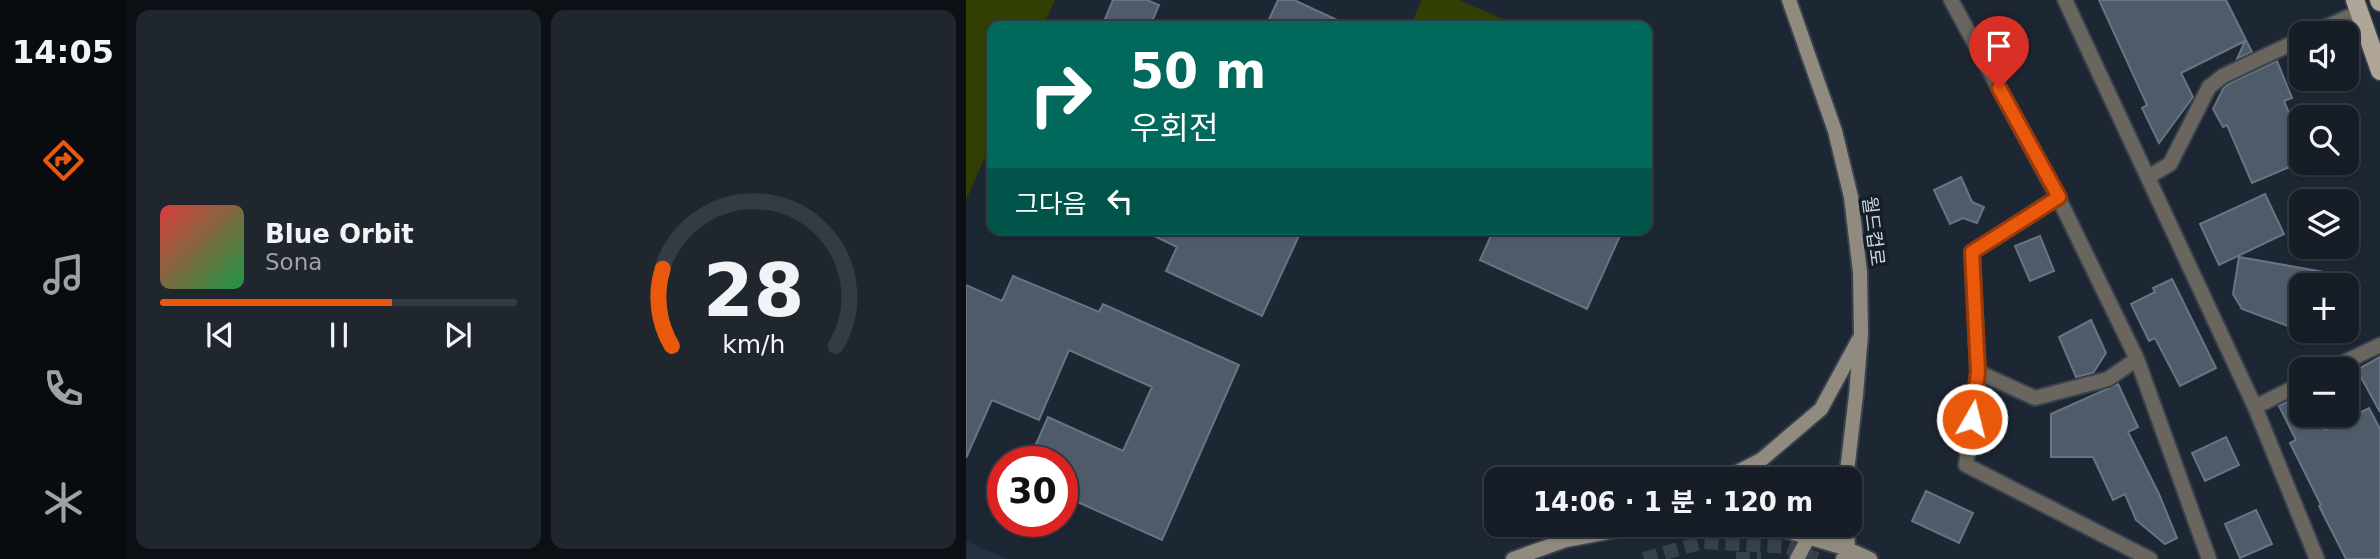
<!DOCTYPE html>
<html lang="ko">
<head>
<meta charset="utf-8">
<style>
	:root { --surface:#161d26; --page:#1f262e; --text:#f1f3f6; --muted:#9ea2a7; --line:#353b43; --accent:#ea580c }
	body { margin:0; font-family:"DejaVu Sans","Noto Sans KR",sans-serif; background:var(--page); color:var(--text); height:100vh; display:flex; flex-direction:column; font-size:26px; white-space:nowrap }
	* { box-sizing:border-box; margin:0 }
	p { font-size:23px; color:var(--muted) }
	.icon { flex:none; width:38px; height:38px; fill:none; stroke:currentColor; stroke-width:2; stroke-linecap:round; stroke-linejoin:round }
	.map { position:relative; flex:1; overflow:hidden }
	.drawer { display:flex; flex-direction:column; gap:10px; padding:10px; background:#0c1015; width:840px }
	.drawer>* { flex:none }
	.banner { position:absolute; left:21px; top:21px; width:665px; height:214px; border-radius:14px; box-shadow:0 2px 5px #0004,0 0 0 2px var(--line); background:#00695c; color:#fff; overflow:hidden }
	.fabs { position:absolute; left:1323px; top:21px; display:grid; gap:14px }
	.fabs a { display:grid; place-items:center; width:70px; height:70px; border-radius:14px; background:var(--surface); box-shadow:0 2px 5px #0004,0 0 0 2px var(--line); font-size:35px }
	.speed { position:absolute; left:21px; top:446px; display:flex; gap:14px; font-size:35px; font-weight:700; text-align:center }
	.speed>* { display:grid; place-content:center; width:91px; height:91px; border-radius:50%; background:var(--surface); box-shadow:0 2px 5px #0004,0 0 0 2px var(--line); line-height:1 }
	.speed .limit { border:10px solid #d22; background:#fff; color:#111 }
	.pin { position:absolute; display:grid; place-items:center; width:60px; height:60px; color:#fff; margin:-72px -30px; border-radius:50% 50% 50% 0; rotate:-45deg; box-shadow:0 0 7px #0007 }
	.pin .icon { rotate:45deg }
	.me { position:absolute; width:77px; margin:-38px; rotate:8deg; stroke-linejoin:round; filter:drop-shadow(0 0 5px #0008) }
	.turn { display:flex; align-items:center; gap:24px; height:147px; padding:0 28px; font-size:32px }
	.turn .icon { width:91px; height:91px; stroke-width:2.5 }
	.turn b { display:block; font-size:49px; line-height:60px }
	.then { display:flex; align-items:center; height:66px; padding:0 28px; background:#0003; gap:14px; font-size:26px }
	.drawer .tile { flex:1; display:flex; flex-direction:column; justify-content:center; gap:10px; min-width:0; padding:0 24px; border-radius:14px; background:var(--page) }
	.drawer .dial { align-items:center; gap:0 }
	.dial svg { height:182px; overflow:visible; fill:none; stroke:var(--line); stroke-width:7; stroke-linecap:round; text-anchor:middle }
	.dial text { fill:var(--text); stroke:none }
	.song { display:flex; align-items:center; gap:21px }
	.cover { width:84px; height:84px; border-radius:10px; background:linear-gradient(135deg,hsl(0 70% 55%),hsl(140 70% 35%)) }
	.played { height:7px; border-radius:4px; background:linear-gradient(90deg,var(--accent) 65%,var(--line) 65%) }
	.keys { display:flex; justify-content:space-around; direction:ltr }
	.drawer .tiles { flex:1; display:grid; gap:10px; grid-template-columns:repeat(2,1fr) }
	.trip { position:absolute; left:518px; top:467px; width:378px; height:70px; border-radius:14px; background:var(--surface); box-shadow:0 2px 5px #0004,0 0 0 2px var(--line); font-weight:700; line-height:70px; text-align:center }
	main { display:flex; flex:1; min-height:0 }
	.menu { display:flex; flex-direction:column; width:126px; justify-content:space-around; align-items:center; background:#090c0f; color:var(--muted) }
	.menu .icon { width:49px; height:49px }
	.menu .selected { color:var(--accent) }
	.menu b { font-size:32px; color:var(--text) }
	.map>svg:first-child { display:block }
</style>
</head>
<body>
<main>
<nav class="menu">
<b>14:05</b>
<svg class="icon selected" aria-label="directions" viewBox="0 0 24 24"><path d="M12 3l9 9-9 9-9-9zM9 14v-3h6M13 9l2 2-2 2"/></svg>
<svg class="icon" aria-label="music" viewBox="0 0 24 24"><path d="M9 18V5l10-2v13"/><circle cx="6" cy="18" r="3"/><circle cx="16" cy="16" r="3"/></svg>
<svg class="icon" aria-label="phone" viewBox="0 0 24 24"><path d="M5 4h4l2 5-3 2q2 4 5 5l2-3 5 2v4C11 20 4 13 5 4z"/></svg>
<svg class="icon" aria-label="climate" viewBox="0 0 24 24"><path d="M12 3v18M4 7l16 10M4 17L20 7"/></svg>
</nav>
<section class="drawer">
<div class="tiles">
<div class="tile">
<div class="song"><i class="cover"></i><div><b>Blue Orbit</b><p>Sona</p></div></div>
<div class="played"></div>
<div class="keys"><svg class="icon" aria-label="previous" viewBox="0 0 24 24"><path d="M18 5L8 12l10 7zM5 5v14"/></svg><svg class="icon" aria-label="pause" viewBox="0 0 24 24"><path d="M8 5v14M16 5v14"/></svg><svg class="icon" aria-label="next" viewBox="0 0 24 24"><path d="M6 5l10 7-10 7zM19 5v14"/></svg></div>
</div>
<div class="tile dial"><svg viewBox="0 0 100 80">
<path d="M14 69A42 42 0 1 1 86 69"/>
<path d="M14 69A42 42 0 0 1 10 35" stroke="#ea580c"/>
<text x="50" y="56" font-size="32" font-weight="700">28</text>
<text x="50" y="72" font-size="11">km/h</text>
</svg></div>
</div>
</section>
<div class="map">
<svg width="1414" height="559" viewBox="0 0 1414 559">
	<rect width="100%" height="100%" fill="#1d2733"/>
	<!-- built -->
	<path fill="#233142" d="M 0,541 L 41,559 L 0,559 Z"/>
	<!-- green -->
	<path fill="#313f03" d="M 0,0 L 89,0 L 77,26 L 26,26 L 26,141 L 0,200 Z
		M 456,0 L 493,0 L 553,26 L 444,26 Z"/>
	<!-- building -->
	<path fill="#505b6a" stroke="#697483" stroke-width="2" d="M 147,0 L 181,0 L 193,5 L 184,26 L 136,26 Z
		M 312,0 L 328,0 L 384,26 L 300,26 Z
		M 1133,0 L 1260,0 L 1286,52 L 1271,59 L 1279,41 L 1215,73 L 1227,97 L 1193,143 L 1176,108 L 1181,105 Z
		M 1311,61 L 1326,98 L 1318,101 L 1335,142 L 1335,162 L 1286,183 L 1261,125 L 1257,127 L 1247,109 L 1257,89 L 1262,84 Z
		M 995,177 L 1006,202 L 1018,207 L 1011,223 L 997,218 L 984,224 L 968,190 Z
		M 1299,194 L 1318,234 L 1253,265 L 1234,224 Z
		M 174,229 L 336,229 L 296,316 L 200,271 L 211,247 Z
		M 528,229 L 657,229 L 621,309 L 514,260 Z
		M 1074,236 L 1088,271 L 1064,281 L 1049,246 Z
		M 1273,257 L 1381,276 L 1380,285 L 1335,285 L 1335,327 L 1322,326 L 1276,309 L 1267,294 Z
		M 47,276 L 133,312 L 137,304 L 273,365 L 196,540 L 96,495 L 96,462 L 62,462 L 82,417 L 157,451 L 186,387 L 103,350 L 73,420 L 26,400 L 0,458 L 0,285 L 36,301 Z
		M 1206,279 L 1250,368 L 1214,386 L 1189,338 L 1183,341 L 1165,304 L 1189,292 L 1187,288 Z
		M 1125,320 L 1140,353 L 1127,373 L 1110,377 L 1093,337 Z
		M 1414,357 L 1414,412 L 1391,370 Z
		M 1152,384 L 1172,427 L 1162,432 L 1193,494 L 1211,538 L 1199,544 L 1170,520 L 1159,494 L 1147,500 L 1127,457 L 1085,457 L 1085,414 Z
		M 1335,395 L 1335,415 L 1351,415 L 1359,430 L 1403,408 L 1414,429 L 1414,559 L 1380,559 L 1353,506 L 1355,505 L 1324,443 L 1330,440 L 1313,406 Z
		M 1260,437 L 1273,465 L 1239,481 L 1226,453 Z
		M 960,491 L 1007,513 L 993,543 L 946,521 Z
		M 1290,510 L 1306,544 L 1274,558 L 1259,524 Z"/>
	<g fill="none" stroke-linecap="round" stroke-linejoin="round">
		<!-- secondary-tunnel -->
		<path stroke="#37414c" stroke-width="14" stroke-dasharray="14 7" stroke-linecap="butt" d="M 678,559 L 737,542 L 822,547 L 851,559
			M 770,559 L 795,559"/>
		<!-- street casing -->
		<g stroke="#39434e" stroke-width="18">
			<path id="street" d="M 985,0 L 1092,197 L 1171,359 L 1243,559
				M 1099,0 L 1289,407 L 1351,559
				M 1347,33 L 1393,12
				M 1182,177 L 1204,164 L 1243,87 L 1257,76 L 1335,39
				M 1092,197 L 1006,252 L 1012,372 L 1000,465 L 1184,559
				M 1364,369 L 1414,345
				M 1012,372 L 1069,398 L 1142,379 L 1171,359
				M 1289,407 L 1335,384"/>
		</g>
		<!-- secondary casing -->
		<g stroke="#39434e" stroke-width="18">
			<path id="secondary" d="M 823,0 L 869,131 L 885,197 L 894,272 L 895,335 L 890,395 L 880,480
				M 756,480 L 795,460 L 855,409 L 893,339
				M 800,525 L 882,549 L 904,559
				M 547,559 L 600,540 L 679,525
				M 831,559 L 849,525
				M 877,559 L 882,549 L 881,525"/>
		</g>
		<!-- primary casing -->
		<g stroke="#39434e" stroke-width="21">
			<path id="primary" d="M 1389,0 L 1414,71
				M 1413,0 L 1414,2"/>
		</g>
		<!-- street -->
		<use href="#street" stroke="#6a665f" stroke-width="14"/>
		<!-- secondary -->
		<use href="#secondary" stroke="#918a7f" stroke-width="14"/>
		<!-- primary -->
		<use href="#primary" stroke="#afa698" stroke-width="18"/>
	</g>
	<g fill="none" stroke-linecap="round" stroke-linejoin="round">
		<!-- route casing -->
		<g stroke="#983908" stroke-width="18">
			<path id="route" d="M 1006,419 L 1012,372 L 1006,252 L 1093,197 L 1033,88"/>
		</g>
		<!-- route -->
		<use href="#route" stroke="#ea580c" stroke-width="12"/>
	</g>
	<g text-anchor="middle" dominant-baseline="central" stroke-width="7" stroke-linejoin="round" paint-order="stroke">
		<!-- street labels -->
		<g font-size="19" fill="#cdd4dc" stroke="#141d29">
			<text transform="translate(908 231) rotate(83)">월드컵로</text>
		</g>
	</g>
</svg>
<div class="fabs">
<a><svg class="icon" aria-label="sound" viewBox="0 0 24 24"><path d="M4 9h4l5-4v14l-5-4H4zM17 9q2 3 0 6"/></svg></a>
<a><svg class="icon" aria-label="search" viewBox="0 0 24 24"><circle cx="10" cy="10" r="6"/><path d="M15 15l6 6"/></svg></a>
<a><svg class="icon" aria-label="layers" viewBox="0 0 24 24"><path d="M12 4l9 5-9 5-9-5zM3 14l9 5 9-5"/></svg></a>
<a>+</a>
<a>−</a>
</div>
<div class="speed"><div class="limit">30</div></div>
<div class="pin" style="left:1033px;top:88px;background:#d93025"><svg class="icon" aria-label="arrive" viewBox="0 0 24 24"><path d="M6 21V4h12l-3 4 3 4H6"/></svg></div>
<svg class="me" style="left:1006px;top:419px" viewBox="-20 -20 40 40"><circle r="17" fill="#ea580c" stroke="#fff" stroke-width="3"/><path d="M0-11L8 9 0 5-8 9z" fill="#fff"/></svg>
<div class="trip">14:06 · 1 분 · 120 m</div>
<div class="banner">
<div class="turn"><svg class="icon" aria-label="right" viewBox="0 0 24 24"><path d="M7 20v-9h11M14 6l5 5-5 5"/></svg><div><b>50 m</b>우회전</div></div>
<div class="then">그다음<svg class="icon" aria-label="left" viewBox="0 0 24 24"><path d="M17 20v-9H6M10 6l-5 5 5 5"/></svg></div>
</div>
</div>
</main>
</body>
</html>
